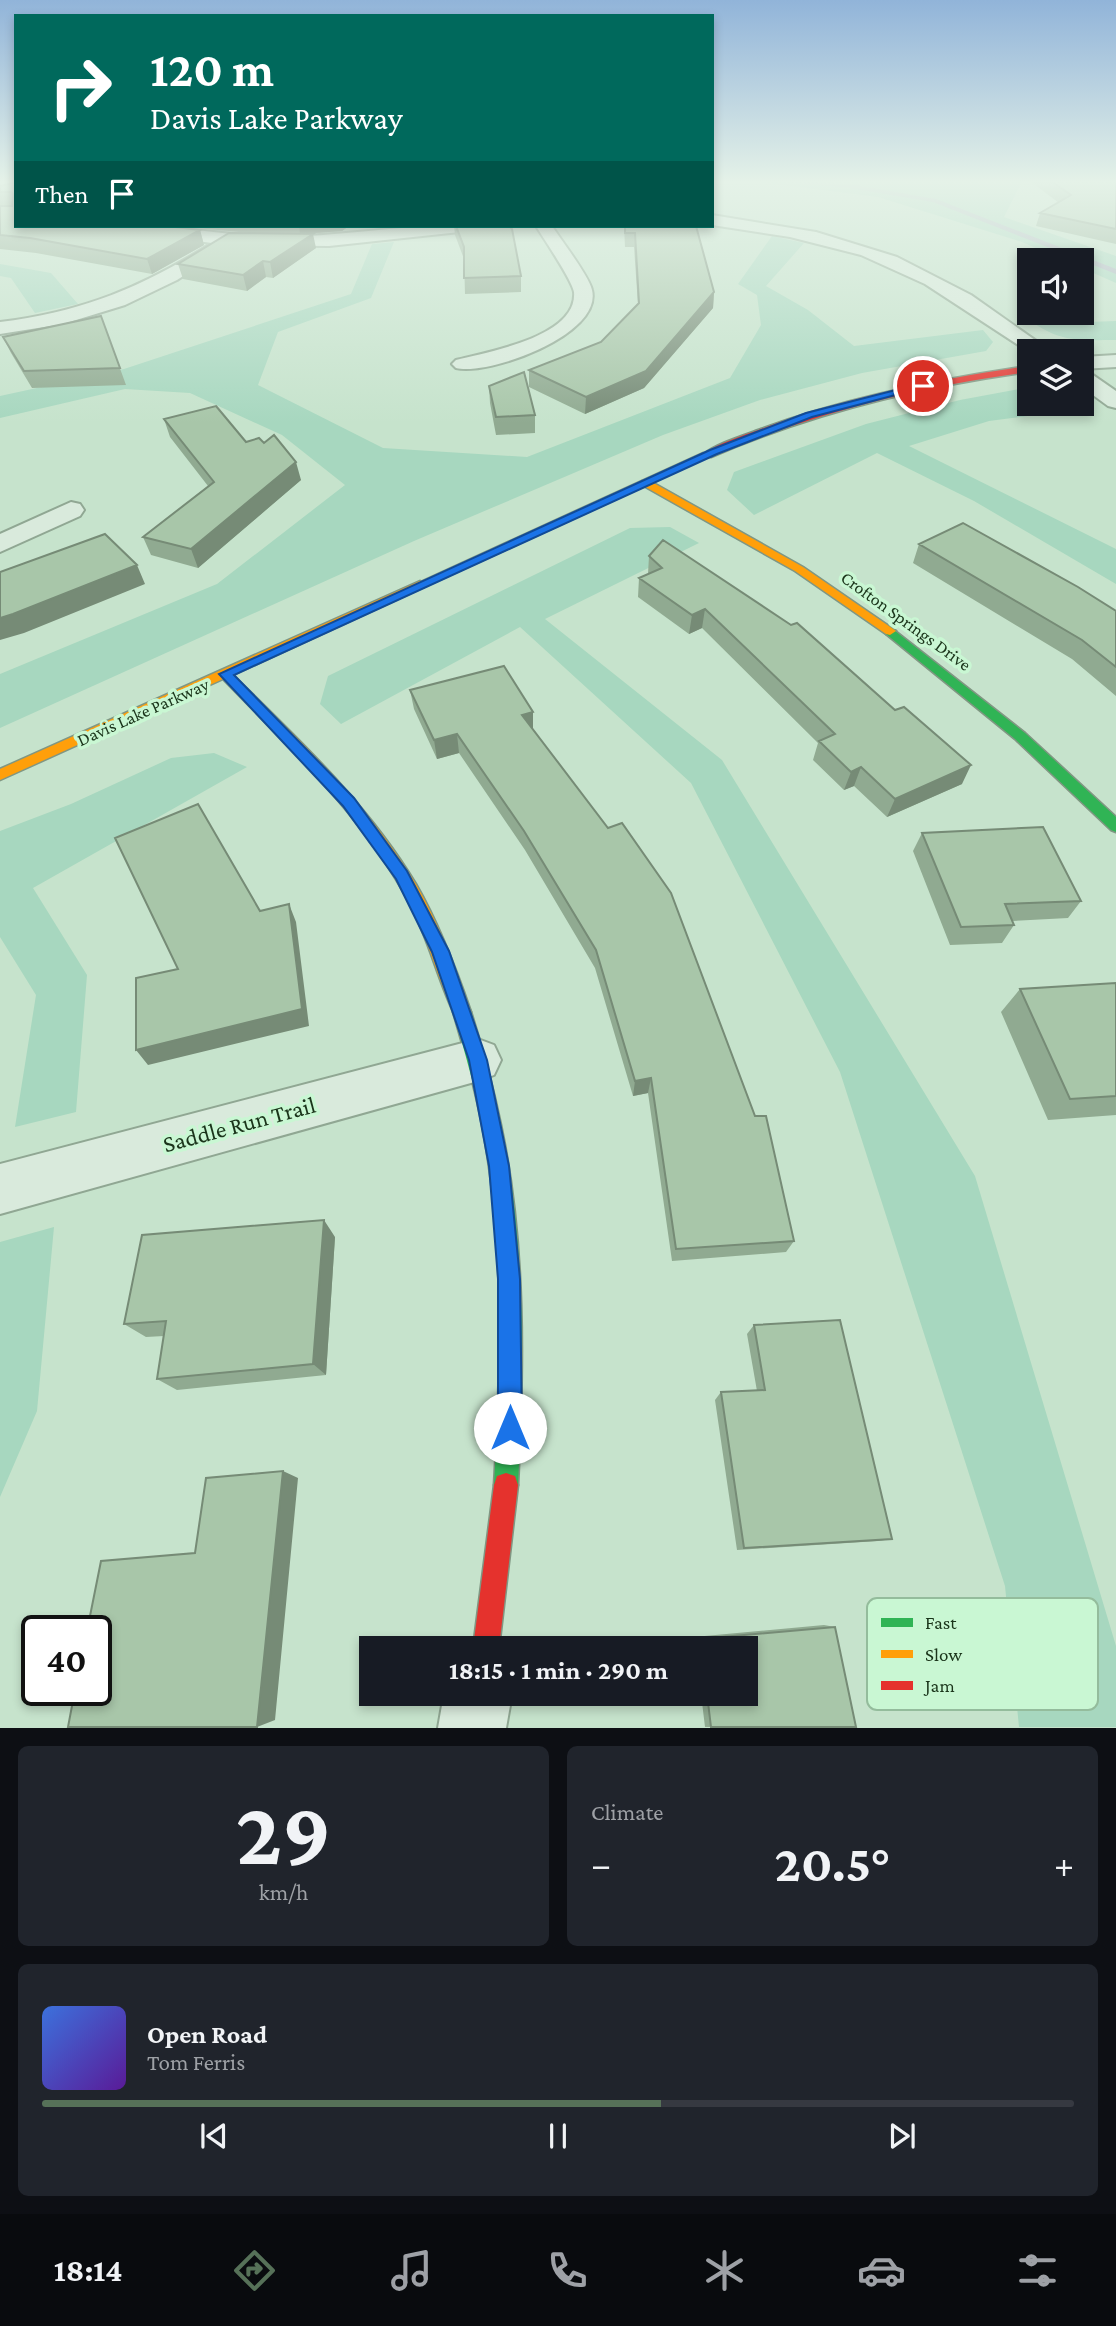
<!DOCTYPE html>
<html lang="en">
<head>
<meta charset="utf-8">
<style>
	:root { --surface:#171b24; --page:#20242c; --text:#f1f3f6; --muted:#9ea1a6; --line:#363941; --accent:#567158 }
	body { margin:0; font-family:"Crimson Pro",serif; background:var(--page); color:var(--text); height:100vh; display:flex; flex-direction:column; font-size:26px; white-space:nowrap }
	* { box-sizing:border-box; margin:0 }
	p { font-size:23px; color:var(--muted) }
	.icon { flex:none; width:38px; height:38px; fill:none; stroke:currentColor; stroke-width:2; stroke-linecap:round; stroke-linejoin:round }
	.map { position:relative; height:1728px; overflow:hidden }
	.sheet { display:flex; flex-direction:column; gap:18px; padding:18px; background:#0d0f14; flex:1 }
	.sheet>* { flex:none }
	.hud { position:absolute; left:14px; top:14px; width:700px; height:214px; border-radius:0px; box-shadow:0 4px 10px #0003; background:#00695c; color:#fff; overflow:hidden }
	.tools { position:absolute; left:1017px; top:248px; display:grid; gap:14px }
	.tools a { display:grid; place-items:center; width:77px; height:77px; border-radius:0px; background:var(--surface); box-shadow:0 4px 10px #0003; font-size:35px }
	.speed { position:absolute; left:21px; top:1615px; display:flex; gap:14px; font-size:35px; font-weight:700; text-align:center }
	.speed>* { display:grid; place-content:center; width:91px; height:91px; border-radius:50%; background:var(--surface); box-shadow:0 4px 10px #0003; line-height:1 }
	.speed .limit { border:4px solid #111; border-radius:10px; background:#fff; color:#111 }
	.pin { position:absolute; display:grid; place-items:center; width:60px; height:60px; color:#fff; margin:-30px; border:4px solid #fff; border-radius:50%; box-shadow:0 2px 7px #0007 }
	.me { position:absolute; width:77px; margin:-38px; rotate:0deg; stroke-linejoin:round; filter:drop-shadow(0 0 5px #0008) }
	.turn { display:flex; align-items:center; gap:24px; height:147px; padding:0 21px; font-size:32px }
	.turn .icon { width:91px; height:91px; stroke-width:2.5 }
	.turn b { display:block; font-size:49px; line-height:60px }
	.then { display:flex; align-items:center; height:66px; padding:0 21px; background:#0003; gap:14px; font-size:26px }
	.big { font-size:52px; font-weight:700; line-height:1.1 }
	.sheet .card { flex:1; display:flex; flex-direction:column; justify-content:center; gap:10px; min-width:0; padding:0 24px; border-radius:10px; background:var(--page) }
	.sheet .dial { align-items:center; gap:0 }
	.dial b { font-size:91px; line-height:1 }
	.song { display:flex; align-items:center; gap:21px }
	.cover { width:84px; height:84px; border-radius:10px; background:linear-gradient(135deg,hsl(220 70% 55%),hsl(270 70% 35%)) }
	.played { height:7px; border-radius:4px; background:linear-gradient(90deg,var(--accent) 60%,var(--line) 60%) }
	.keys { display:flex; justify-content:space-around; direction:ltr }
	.heat { display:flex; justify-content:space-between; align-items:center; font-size:38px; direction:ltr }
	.sheet .tiles { flex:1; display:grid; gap:18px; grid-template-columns:1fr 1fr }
	.card:last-child { grid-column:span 2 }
	.trip { position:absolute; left:359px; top:1636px; width:399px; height:70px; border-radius:0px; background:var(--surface); box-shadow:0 4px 10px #0003; font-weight:700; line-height:70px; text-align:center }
	.dock { display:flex; height:112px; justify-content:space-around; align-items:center; background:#090b0e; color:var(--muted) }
	.dock .icon { width:49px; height:49px }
	.dock .active { color:var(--accent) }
	.dock b { font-size:32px; color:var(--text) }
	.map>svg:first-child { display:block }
</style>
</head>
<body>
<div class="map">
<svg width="1116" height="1728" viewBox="0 0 1116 1728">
	<rect width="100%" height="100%" fill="#c6e3cc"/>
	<!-- green -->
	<path fill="#a7d7bf" d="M 753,181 L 1022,181 L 1004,217 L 1116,256 L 1116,283 L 1082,268 L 1082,261 L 1065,261 L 1022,242 L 878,197 Z
		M 772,236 L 804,243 L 766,286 L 808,310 L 854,346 L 983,330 L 993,342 L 986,351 L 862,373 L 760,400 L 663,435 L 414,541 L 0,728 L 0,674 L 217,584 L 345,485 L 282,435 L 190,393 L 125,389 L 0,418 L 0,396 L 124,369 L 351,294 L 372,244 L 394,242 L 371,298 L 278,332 L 258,385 L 383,448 L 527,457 L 730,378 L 761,325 L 757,295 L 738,284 Z
		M 0,264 L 51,273 L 78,304 L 35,313 L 11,278 L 0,276 Z
		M 1116,321 L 1116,340 C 1084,340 1063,343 1035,324 Z
		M 1020,389 L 1029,390 L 1029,404 L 1072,404 L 1081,409 L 989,421 L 909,446 L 1116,549 L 1116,584 L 974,501 L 877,453 L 754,515 L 727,490 L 734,472 L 866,424 L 960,400 Z
		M 670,527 L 699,543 L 545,619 L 722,760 L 975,1176 L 1116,1646 L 1116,1727 L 1019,1727 L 1005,1586 L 840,1072 L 691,783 L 520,627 L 341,724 L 320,704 L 328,676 L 630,528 Z
		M 214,753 L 247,767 L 33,888 L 87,975 L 76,1112 L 15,1127 L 36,995 L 0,937 L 0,831 L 71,804 L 171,758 Z
		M 54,1227 L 37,1411 L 0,1497 L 0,1242 Z"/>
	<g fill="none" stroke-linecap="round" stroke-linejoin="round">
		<!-- stream -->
		<path fill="#afb3c3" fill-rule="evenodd" d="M 778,181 L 849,184 L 936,199 L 1116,269 L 1116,274 L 933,202 L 849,188 Z"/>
		<!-- street casing -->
		<g stroke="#90a793" stroke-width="4">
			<path id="street" d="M 712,215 L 816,232 L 897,257 L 971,295 L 1052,352 L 1029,352 L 925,284 L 861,255 L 790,237 L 712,225 Z
				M 115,226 C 168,223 221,236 275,237 C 342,237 410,223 477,226 L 469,231 L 329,246 L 231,245 L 177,280 L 125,305 L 63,324 L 0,334 L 0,322 C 82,312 143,287 212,243 L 123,231 Z
				M 536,226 L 552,226 C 561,240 589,276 592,290 C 603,335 488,376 456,368 L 452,364 L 456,360 C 487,352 578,337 574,292 C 572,280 544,239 536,226 Z
				M 1116,355 L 1116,367 L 1082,369 L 1082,357 Z
				M 1082,372 L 1090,373 L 1116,391 L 1116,408 L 1108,406 L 1082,387 Z
				M 71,502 L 80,504 L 84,510 L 80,516 L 0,552 L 0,534 Z
				M 478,1039 L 494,1045 L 501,1060 L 494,1075 L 478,1081 L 0,1214 L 0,1164 Z
				M 444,1694 L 512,1694 L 506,1728 L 438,1728 Z"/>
		</g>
		<!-- fast casing -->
		<g stroke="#809783" stroke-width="3">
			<path id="fast" d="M 703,453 L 712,455 L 424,587 L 416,587 L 414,585 Z
				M 890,627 L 1025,733 L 1116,817 L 1116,832 L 1111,830 L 1015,739 L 886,634 L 884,631 Z
				M 462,1004 L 468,1006 L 471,1012 C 483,1049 493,1087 501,1125 C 526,1243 524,1365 518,1485 L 515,1494 L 506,1497 L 497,1494 L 494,1485 C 501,1366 505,1243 482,1125 C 475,1087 464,1049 453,1012 L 456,1006 Z"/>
		</g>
		<!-- slow casing -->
		<g stroke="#809783" stroke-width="3">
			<path id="slow" d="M 642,481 L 650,481 L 803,567 L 896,631 L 890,635 L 886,634 L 795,571 L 642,485 Z
				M 420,581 L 424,583 L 424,587 L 233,675 C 299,740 368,804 416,884 C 439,924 456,968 471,1012 L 468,1018 L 462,1020 L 456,1018 C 438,981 429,940 410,904 C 364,817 291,749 223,679 L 0,780 L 0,769 Z"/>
		</g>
		<!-- jam casing -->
		<g stroke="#809783" stroke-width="3">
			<path id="jam" d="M 1029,366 L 1029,372 C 918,387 813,413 711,457 L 702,455 C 718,443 742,436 761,429 C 848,397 938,379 1029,366 Z
				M 506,1473 L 515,1476 L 518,1485 L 499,1648 L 473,1648 L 494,1485 L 497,1476 Z"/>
		</g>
		<!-- street -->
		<use href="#street" fill="#d9eadc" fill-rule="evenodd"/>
		<!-- fast -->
		<use href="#fast" fill="#30b455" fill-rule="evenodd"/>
		<!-- slow -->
		<use href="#slow" fill="#ff9f0a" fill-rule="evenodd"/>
		<!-- jam -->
		<use href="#jam" fill="#e5322d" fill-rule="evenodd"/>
	</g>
	<!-- wall -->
	<path fill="#90aa91" d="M 1030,181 L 1116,181 L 1116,244 L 1036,226 L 1040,213 L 1059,203 Z
		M 16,182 L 16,226 L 200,230 L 204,245 L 152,274 L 36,253 L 0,249 L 0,186 Z
		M 176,226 L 349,226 L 342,231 L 304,234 L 316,248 L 273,278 L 266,277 L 247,291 L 183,279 L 178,264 L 250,233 Z
		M 454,226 L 509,226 L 521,276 L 521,292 L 465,294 L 464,259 L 455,235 Z
		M 624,226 L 696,226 L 714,292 L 713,308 L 644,388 L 585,414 L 529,387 L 529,370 L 601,342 L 638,305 L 634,247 L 625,247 Z
		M 101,316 L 126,385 L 32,388 L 11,353 L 3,337 Z
		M 489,386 L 535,415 L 535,433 L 496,435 L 490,403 Z
		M 164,419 L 246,442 L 264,443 L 301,480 L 198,568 L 151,555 L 143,537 L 208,486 L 170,437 Z
		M 919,544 L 1116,611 L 1116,696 L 1072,659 L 913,563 Z
		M 649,556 L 962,784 L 887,817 L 854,786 L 844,790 L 813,760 L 818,743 L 702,628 L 689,634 L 638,597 L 639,578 L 648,574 Z
		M 410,690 L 533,730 L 794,1241 L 786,1252 L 672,1261 L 648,1093 L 633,1096 L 595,968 L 525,850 L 459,753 L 437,759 L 414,709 Z
		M 922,833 L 1081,901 L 1068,918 L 1012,921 L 1014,925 L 1002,943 L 950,945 L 913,851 Z
		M 1116,983 L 1116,1115 L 1048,1120 L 1001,1012 L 1020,989 Z
		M 335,1237 L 326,1375 L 177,1390 L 157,1379 L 164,1336 L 146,1337 L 124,1324 Z
		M 754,1325 L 892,1539 L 878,1541 L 737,1550 L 715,1400 L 721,1392 L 757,1391 L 747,1334 Z
		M 824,1625 L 835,1627 L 856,1727 L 705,1727 L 701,1694 L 746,1694 L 746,1648 L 695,1648 L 694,1637 Z"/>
	<!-- shaded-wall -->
	<path fill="#768b76" d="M 299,226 L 349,226 L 342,231 L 300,234 Z
		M 200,230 L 204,245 L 152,274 L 147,259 Z
		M 313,234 L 316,248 L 273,278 L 270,262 Z
		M 263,261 L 266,277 L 247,291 L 243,275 Z
		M 714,292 L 713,308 L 644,388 L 585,414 L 586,397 Z
		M 296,462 L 301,480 L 198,568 L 191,549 Z
		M 137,565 L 145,584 L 24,633 L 0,640 L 0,618 Z
		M 705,609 L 702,628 L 689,634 L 692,615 Z
		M 533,712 L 533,731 L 522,715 Z
		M 457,734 L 459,753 L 437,759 L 434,740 Z
		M 971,765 L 962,784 L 887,817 L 895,799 Z
		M 861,767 L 854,786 L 844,790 L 851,772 Z
		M 289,904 L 296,922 L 309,1026 L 148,1065 L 136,1050 Z
		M 651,1078 L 648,1093 L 633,1096 L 635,1081 Z
		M 324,1220 L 335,1237 L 326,1375 L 313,1364 Z
		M 283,1471 L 298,1478 L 275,1720 L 257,1727 Z"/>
	<!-- building -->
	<path fill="#a8c6a9" stroke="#768b76" stroke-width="2" d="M 1051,181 L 1116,181 L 1116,229 L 1040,213 L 1071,195 Z
		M 16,182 L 16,226 L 167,226 L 200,230 L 147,259 L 30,238 L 0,235 L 0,206 L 12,206 L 13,194 L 11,192 L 0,192 L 0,186 Z
		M 456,226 L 509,226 L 512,229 L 521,276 L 464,278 L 464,247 Z
		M 625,226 L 696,226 L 714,292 L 646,371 L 586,397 L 529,370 L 601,342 L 639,303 L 635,233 L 625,233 Z
		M 229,233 L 313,234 L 270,262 L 263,261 L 243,275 L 178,264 Z
		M 101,316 L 120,368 L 24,371 L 3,337 Z
		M 524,372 L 535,415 L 496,417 L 489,386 Z
		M 216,406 L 246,442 L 259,438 L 264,443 L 274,435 L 296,462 L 191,549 L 143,537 L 214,482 L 164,419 Z
		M 963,523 L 1078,587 L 1116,611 L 1116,667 L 1082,640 L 919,544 Z
		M 105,534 L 137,565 L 13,614 L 0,618 L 0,572 Z
		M 663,540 L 791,625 L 797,623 L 895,710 L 904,707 L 971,765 L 895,799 L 861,767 L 851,772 L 819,741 L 835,734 L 705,609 L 692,615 L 639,578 L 662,568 L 649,556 Z
		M 504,666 L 533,712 L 522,715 L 608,828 L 622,823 L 671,893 L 755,1116 L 766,1116 L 794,1241 L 676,1249 L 651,1078 L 635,1081 L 596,950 L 524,831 L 457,734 L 434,740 L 410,690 Z
		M 198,804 L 260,911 L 289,904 L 302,1009 L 136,1050 L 136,978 L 178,969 L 115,838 Z
		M 1043,827 L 1081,901 L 1005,904 L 1014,925 L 961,927 L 922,833 Z
		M 1116,983 L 1116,1096 L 1070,1099 L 1020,989 Z
		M 324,1220 L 313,1364 L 157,1379 L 166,1321 L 124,1324 L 142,1235 Z
		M 840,1320 L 892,1539 L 744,1548 L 721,1392 L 765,1390 L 754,1325 Z
		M 283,1471 L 257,1727 L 68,1727 L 75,1690 L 96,1690 L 96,1631 L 87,1631 L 101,1561 L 195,1553 L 206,1478 Z
		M 835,1627 L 856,1727 L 711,1727 L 707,1694 L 746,1694 L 746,1648 L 701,1648 L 700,1639 Z"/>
	<!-- sky -->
	<linearGradient id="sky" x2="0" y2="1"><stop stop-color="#91b4d9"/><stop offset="0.43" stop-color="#e5f2e8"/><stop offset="1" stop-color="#e5f2e8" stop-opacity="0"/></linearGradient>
	<rect width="1116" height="423" fill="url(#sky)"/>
	<!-- route -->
	<path fill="#1a73e8" stroke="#114b97" stroke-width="2" d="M 923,383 L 926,384 L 926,387 L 812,417 L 717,454 L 234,675 L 354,798 L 407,871 L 449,951 L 487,1060 L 509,1166 L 520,1279 L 522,1428 L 518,1437 L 510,1440 L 501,1437 L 498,1428 L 498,1279 L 489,1166 L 469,1060 L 432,952 L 396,879 L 343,806 L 219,674 L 710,450 L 806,413 Z"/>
	<g text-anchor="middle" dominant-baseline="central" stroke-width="7" stroke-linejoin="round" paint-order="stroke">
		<!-- far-street labels -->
		<g font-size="18" fill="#1a341a" stroke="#c9f7d3">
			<text transform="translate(906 621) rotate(36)">Crofton Springs Drive</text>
			<text transform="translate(143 712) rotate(-24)">Davis Lake Parkway</text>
		</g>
		<!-- near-street labels -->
		<g font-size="24" fill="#1a341a" stroke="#c9f7d3">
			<text transform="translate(239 1124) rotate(-15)">Saddle Run Trail</text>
		</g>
	</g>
	<!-- legend -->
	<rect x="867" y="1598" width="231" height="112" rx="10" fill="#c9f7d3" stroke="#94bc9c" stroke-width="2"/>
	<rect x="881" y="1618" width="32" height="9" fill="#30b455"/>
	<rect x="881" y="1650" width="32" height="8" fill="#ff9f0a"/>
	<rect x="881" y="1681" width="32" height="9" fill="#e5322d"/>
	<g font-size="19" fill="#1a341a">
		<text x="925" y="1629">Fast</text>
		<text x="925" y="1661">Slow</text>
		<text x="925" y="1692">Jam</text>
	</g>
</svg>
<div class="tools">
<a><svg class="icon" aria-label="sound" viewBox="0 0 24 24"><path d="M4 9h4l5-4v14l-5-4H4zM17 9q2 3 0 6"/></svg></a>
<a><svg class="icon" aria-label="layers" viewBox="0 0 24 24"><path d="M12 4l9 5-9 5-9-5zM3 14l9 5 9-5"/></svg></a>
</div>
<div class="speed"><div class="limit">40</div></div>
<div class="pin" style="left:923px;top:386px;background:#d93025"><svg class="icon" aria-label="arrive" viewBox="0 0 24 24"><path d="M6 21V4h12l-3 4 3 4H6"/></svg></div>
<svg class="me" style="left:510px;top:1428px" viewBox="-20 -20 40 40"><circle r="19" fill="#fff"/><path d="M0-13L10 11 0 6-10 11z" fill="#1a73e8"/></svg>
<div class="trip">18:15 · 1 min · 290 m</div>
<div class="hud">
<div class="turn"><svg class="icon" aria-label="right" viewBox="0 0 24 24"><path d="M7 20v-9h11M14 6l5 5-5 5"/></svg><div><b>120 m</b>Davis Lake Parkway</div></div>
<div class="then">Then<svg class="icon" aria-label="arrive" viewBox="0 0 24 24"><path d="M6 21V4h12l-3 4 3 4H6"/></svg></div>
</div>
</div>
<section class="sheet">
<div class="tiles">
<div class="card dial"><b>29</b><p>km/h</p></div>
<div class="card"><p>Climate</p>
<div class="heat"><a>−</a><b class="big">20.5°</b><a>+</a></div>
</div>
<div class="card">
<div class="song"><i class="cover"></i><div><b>Open Road</b><p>Tom Ferris</p></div></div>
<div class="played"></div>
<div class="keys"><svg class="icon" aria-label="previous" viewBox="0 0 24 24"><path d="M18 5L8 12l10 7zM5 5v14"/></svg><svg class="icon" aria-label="pause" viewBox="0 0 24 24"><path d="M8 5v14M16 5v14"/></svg><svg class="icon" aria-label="next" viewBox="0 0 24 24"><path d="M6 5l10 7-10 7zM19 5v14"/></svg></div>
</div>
</div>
</section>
<nav class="dock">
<b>18:14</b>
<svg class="icon active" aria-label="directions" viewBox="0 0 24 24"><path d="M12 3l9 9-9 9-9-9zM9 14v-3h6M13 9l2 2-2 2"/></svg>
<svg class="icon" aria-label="music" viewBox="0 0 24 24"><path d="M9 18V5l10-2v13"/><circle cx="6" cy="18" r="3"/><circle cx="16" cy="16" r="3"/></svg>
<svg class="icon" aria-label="phone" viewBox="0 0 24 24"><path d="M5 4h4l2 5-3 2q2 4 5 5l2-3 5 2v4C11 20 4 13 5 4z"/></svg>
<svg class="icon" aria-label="climate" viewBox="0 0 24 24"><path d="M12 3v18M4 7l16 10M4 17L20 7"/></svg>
<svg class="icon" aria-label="car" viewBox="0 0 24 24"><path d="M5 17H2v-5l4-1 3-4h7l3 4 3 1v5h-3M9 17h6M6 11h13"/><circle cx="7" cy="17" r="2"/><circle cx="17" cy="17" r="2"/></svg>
<svg class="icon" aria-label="filters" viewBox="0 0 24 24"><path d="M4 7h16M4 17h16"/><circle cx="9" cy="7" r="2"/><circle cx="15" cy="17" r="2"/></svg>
</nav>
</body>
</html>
